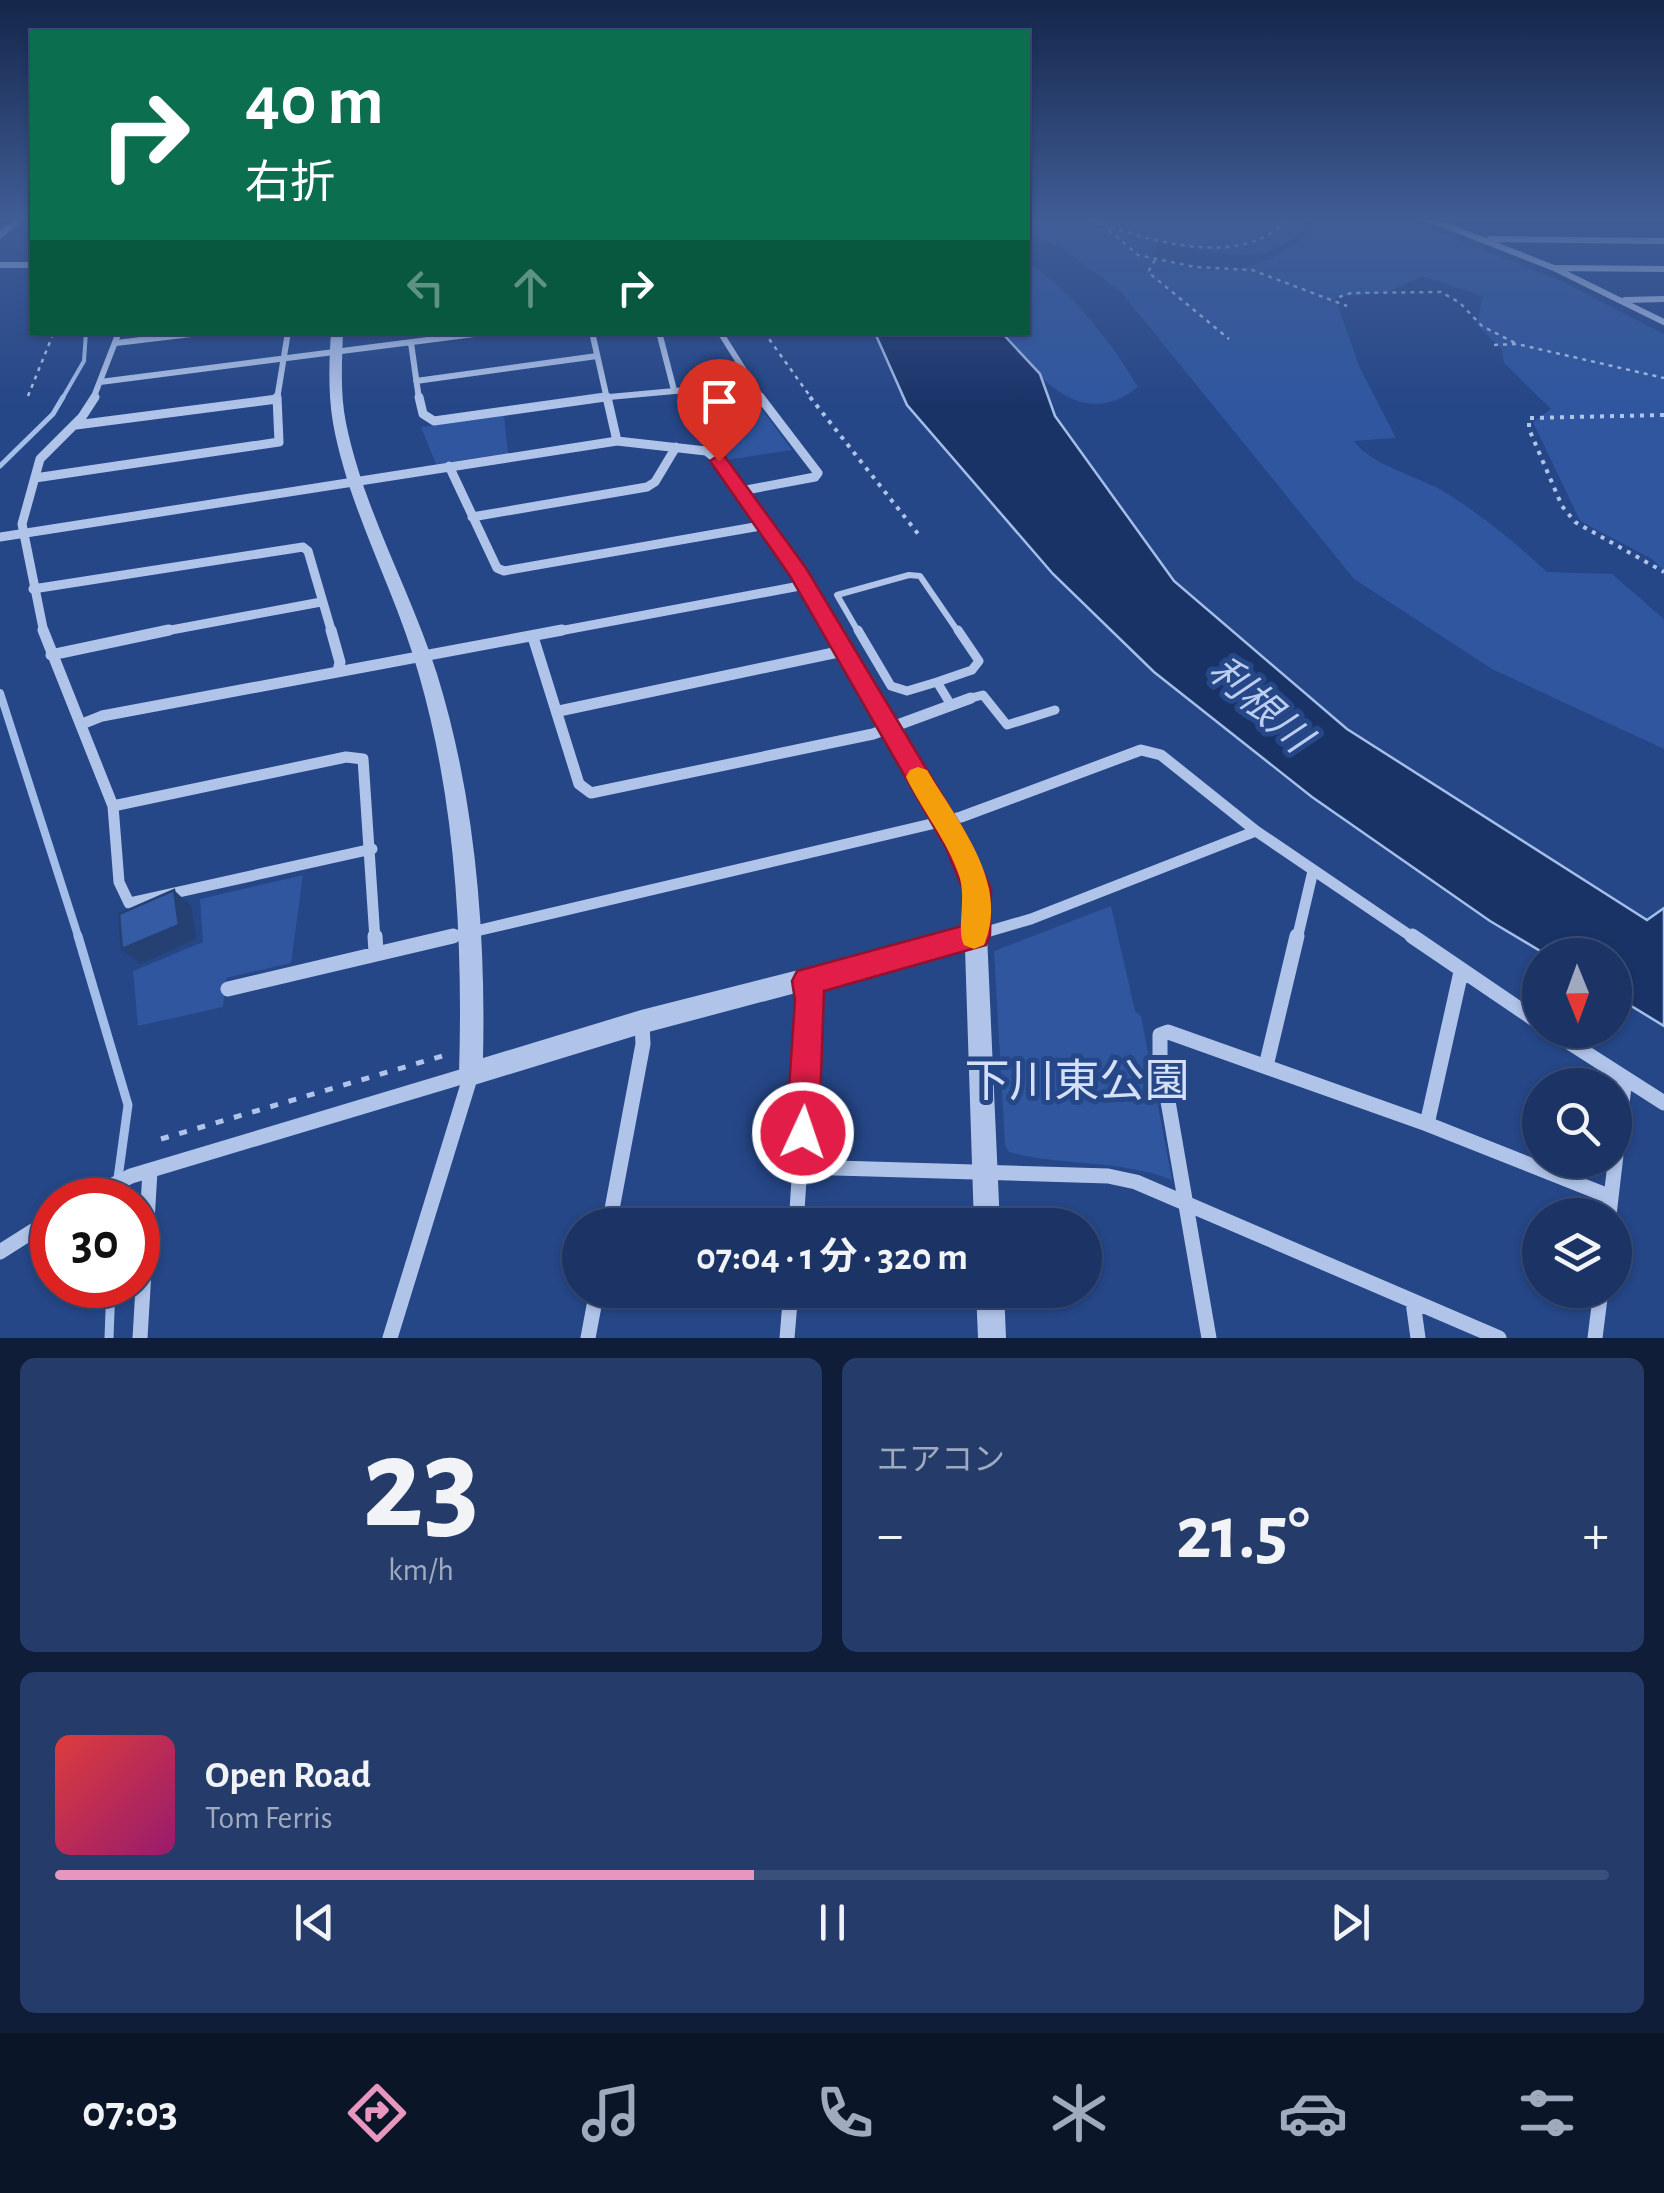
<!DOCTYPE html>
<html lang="ja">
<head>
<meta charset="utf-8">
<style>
	:root { --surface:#1c3465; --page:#253c6b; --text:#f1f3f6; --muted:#a0aabf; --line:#3a4f79; --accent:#e797bd }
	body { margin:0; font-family:"Alegreya Sans","Noto Sans JP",sans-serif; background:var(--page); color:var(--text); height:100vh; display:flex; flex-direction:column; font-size:38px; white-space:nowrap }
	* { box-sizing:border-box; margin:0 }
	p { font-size:32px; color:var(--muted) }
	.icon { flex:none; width:55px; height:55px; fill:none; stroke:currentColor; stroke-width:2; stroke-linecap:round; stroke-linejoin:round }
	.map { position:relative; height:1338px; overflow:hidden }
	.panel { display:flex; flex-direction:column; gap:20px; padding:20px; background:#0f1d38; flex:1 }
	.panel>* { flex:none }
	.top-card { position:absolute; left:30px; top:30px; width:1000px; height:305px; border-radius:0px; box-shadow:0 2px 8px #0004,0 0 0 2px var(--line); background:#0b6e4f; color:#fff; overflow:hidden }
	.needle { width:65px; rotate:179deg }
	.tools { position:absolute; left:1522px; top:938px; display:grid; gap:20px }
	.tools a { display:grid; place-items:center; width:110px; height:110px; border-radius:50%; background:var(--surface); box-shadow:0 2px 8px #0004,0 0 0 2px var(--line); font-size:50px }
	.speed { position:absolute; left:30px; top:1178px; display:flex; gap:20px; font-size:50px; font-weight:700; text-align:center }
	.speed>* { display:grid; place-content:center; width:130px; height:130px; border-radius:50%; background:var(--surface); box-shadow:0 2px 8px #0004,0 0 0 2px var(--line); line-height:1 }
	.speed .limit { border:15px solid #d22; background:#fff; color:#111 }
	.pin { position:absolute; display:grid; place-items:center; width:85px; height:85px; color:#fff; margin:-102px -42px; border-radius:50% 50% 50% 0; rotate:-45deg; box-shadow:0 0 10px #0007 }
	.pin .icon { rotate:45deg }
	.me { position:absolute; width:110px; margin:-55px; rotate:3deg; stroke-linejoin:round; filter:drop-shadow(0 0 8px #0008) }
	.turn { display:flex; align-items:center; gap:35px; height:210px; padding:0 50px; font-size:45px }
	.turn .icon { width:130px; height:130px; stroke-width:2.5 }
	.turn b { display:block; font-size:70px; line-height:85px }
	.lanes { display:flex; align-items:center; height:95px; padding:0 50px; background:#0003; justify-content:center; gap:50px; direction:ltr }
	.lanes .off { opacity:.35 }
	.big { font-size:75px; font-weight:700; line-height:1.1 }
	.panel .card { flex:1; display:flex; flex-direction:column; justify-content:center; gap:15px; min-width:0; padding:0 35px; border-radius:15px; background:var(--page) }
	.panel .dial { align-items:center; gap:0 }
	.dial b { font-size:130px; line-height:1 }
	.song { display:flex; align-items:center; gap:30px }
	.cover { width:120px; height:120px; border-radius:15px; background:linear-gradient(135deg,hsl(0 70% 55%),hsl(320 70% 35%)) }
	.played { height:10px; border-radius:5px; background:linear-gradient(90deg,var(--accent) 45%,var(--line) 45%) }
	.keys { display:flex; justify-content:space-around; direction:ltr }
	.heat { display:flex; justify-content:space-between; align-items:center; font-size:55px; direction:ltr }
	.panel .tiles { flex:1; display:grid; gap:20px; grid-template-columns:1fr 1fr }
	.card:last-child { grid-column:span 2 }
	.trip { position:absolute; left:562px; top:1208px; width:540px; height:100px; border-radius:50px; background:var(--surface); box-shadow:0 2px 8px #0004,0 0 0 2px var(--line); font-weight:700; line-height:100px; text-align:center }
	.menu { display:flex; height:160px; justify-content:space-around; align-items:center; background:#0b1528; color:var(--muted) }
	.menu .icon { width:70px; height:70px }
	.menu .on { color:var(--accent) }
	.menu b { font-size:45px; color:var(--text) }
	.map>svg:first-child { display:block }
</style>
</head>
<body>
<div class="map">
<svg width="1664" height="1338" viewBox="0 0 1664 1338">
	<rect width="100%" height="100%" fill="#254687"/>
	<!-- green -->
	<path fill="#2f569f" d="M 1028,219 L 1309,219 C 1272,276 1214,250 1159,242 L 1151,258 C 1216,278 1264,276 1314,227 L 1313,219 L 1406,219 L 1559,280 L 1664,334 L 1664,571 L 1652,559 L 1580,521 L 1533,422 L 1551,409 L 1504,363 L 1502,349 L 1477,325 L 1483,296 L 1422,276 L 1389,292 L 1335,297 L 1359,366 L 1396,438 L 1354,441 C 1373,467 1420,476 1448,494 C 1484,517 1516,543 1547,572 L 1612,574 L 1664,619 L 1664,749 L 1492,669 L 1354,579 L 1120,291 L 1060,247 L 1028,234 Z
		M 1028,262 C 1073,293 1110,340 1138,387 C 1080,433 1038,376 1002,333 L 1028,332 Z
		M 740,389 L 748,391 L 792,450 L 727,460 L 721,451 L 708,447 L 717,417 L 714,391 Z
		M 504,416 L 508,453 L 436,464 L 421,427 Z
		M 303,875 L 291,963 L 226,978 L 223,1007 L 138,1026 L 133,971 L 203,942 L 200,899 Z
		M 1111,906 L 1135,1011 L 1141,1016 L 1172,1180 C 1119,1159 1063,1167 1009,1152 L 1005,1145 L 994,951 Z"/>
	<!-- water -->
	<path fill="#1a3367" stroke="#a4beea" stroke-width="2.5" d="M 875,333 L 1002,333 L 1040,374 L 1055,416 L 1174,581 L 1347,729 L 1647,920 L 1664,908 L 1664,1026 L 1615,996 L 1615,955 L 1547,955 L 1490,921 L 1312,797 L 1154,672 L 1053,574 L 907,405 Z"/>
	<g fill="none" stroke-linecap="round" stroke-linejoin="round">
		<!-- stream-far3 -->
		<path stroke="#a4beea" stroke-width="4" d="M 62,399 L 84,361 L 86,332"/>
		<!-- stream-far2 -->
		<path stroke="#a4beea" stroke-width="5" d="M 0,466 L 53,414 L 63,397"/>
		<!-- stream-far1 -->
		<path stroke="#a4beea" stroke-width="8" d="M 0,693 L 79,939"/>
		<!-- stream -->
		<path stroke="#a4beea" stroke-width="9" d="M 78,936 L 128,1105 L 115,1200
			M 109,1338 L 111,1285"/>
		<!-- path-far2 -->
		<path stroke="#b0c4e9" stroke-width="2.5" stroke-dasharray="4 5" stroke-linecap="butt" d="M 1111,227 C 1165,245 1245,266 1288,219
			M 1109,230 L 1138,255 L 1195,267 L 1252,270 L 1347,306
			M 1155,260 L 1148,272 L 1229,339
			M 1339,297 L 1351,293 L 1441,292 L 1460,303 L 1482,326 L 1517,344
			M 764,332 L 812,399
			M 1494,345 L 1517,344 L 1664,378
			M 28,396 L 54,332"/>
		<!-- path-far1 -->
		<path stroke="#b0c4e9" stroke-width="4" stroke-dasharray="4 6" stroke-linecap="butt" d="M 810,397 L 919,535
			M 1664,415 L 1529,418 L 1529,429 L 1562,506 L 1575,522 L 1664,572"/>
		<!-- path -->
		<path stroke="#b0c4e9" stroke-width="5" stroke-dasharray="8 11" stroke-linecap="butt" d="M 161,1139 L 449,1054"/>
		<!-- service-far2 -->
		<path stroke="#b0c4e9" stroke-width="5" d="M 1093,219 L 1102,223"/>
		<!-- service-far1 -->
		<path stroke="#b0c4e9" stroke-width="6" d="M 859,633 L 837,595 L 909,575 L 920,576 L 959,633"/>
		<!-- service -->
		<path stroke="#b0c4e9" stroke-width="9" d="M 858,630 L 891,686 L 907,691 L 937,682
			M 937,682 L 951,705
			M 937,682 L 972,670 L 979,661 L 958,630
			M 971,698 L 983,695 L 1007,725 L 1055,710"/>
		<!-- minor-far3 -->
		<path stroke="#b0c4e9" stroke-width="6" d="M 1429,219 L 1554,268 L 1664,322
			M 1490,239 L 1664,241
			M 1555,268 L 1664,269
			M 1625,300 L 1664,299
			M 592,332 L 607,399
			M 659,332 L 674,390
			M 720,332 L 762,399
			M 116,343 L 208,332
			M 411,343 L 419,399
			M 416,381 L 597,356
			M 100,382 L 490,332
			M 93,399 L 119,332
			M 277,399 L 288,332
			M 587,399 L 751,384"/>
		<!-- minor-far2 -->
		<path stroke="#b0c4e9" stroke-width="9" d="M 419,397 L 423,414 L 434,421 L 605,397
			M 607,397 L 617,441
			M 76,425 L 277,399
			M 449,466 L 497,568 L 504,571 L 766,525
			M 35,478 L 279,442 L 277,397
			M 741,491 L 815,477 L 818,473 L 760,397
			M 472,517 L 647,487 L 655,482 L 676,447
			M 0,537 L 617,441 L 706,451 L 719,461 L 799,573 L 834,633
			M 33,589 L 303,547 L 308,551 L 332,633
			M 44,633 L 22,524 L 40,459 L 82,417 L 95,397
			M 155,633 L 321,602
			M 549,633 L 805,585"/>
		<!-- minor-far1 -->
		<path stroke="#b0c4e9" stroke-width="11" d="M 43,630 L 113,806 L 119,882 L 129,903 L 372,849
			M 331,630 L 340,662 L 338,671
			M 832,630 L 957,843 L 977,889 L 976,935 L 1031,919 L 1256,831
			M 533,637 L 579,784 L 591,793 L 873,734 L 971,698
			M 51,655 L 169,630
			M 559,711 L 843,651
			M 82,724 L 102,716 L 562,630
			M 113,806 L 346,757 L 363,759 L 375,939
			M 442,939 L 961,817 L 1141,750 L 1161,755 L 1256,831 L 1415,939
			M 1297,939 L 1313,871"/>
		<!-- minor -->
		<path stroke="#b0c4e9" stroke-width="15" d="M 375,936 L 376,952
			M 1412,936 L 1540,1023
			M 228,989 L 453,936
			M 1550,1030 L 1664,1103
			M 1266,1066 L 1297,936
			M 1427,1124 L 1461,972
			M 801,1167 L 1108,1176 L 1136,1182 L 1499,1338
			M 83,1200 L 131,1176 L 471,1074
			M 1609,1215 L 1625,1078
			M 609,1225 L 643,1044 L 642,1024
			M 796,1225 L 811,1000 L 807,981
			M 0,1252 L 52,1219
			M 1413,1302 L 1418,1338
			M 140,1338 L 150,1171
			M 390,1338 L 471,1075
			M 588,1338 L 597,1290
			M 787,1338 L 791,1290
			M 1209,1338 L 1160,1055 L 1160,1035 L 1168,1032 L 1427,1124 L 1611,1197
			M 1595,1338 L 1601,1290"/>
		<!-- tertiary -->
		<path fill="#b0c4e9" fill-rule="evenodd" d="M 14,219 L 25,219 L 0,239 L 0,231 Z
			M 0,262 L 32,262 L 32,268 L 0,268 Z
			M 331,332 L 343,332 C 342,363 340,393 346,423 C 364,511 410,589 437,674 C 475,796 486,931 483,1058 L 641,1010 L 976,925 L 984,928 L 987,935 L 1000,1225 L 974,1225 L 965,948 L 641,1034 L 471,1086 L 462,1083 L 459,1074 C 463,942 456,803 419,675 C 395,589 349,511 333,423 C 328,393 329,363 331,332 Z
			M 976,1290 L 1004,1290 L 1006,1338 L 978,1338 Z"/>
	</g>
	<!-- shaded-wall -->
	<path fill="#254073" d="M 174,890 L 191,906 L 196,939 L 140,964 L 122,949 Z"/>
	<!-- building -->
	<path fill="#355ba4" stroke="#254073" stroke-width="2.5" d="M 174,890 L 179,925 L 122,949 L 119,914 Z"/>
	<!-- sky -->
	<linearGradient id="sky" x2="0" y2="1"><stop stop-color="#14264a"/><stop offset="0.54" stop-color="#405d96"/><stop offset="1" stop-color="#405d96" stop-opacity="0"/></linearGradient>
	<rect width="1664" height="407" fill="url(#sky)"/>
	<!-- route -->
	<path fill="#e11d48" stroke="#92132f" stroke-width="2.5" d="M 719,455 L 725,457 L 806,568 L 966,835 L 991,889 L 990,935 L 986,945 L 824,991 L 819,1133 L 814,1145 L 803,1150 L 791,1145 L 786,1133 L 795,1000 L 792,981 L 797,971 L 962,926 L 963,889 L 946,848 L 790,576 L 710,461 Z"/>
	<!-- slow -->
	<path fill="#f59e0b" d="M 918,767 L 927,770 C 957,821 1011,884 984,945 L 974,949 L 964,945 C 956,929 967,899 959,875 C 948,842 922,810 906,777 L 910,770 Z"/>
	<g text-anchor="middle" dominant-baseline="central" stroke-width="10" stroke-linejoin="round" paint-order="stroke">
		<!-- water labels -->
		<g font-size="40" font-style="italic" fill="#bccef0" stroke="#254687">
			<text transform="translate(1259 705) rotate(42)">利根川</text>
		</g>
		<!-- near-park labels -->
		<g font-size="45" fill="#d4e0f7" stroke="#254687">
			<text x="1077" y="1082">下川東公園</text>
		</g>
	</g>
</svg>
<div class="tools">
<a><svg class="needle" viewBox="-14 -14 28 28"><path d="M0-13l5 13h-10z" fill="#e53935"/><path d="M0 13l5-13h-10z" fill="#a0aabf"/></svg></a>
<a><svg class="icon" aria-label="search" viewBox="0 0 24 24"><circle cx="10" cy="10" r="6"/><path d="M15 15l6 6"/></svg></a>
<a><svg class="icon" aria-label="layers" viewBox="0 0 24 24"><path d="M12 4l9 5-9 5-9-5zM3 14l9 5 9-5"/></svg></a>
</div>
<div class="speed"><div class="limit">30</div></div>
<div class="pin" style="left:719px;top:461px;background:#d93025"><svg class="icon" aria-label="arrive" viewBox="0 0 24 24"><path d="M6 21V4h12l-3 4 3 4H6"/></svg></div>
<svg class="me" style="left:803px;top:1133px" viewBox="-20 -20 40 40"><circle r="17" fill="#e11d48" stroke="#fff" stroke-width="3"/><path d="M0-11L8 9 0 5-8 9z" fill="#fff"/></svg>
<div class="trip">07:04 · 1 分 · 320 m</div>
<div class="top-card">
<div class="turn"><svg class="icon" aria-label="right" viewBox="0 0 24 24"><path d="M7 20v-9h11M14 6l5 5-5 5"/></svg><div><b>40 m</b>右折</div></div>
<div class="lanes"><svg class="icon off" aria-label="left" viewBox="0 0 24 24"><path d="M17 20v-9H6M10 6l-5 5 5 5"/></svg><svg class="icon off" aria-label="ahead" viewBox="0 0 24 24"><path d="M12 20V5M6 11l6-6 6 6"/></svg><svg class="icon" aria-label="right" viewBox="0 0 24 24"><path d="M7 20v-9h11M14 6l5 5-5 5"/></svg></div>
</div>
</div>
<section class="panel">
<div class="tiles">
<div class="card dial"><b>23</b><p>km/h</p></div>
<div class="card"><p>エアコン</p>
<div class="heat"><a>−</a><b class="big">21.5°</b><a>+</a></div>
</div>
<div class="card">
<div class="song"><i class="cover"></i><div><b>Open Road</b><p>Tom Ferris</p></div></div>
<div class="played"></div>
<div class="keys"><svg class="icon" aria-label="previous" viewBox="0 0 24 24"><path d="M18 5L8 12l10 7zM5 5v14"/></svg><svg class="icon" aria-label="pause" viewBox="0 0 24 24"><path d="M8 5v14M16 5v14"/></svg><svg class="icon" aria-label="next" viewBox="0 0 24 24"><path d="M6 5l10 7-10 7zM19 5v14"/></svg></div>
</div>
</div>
</section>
<nav class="menu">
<b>07:03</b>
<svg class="icon on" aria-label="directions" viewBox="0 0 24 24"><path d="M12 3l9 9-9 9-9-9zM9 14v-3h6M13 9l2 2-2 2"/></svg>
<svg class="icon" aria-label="music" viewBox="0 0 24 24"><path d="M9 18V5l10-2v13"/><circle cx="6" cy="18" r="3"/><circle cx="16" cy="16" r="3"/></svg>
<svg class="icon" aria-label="phone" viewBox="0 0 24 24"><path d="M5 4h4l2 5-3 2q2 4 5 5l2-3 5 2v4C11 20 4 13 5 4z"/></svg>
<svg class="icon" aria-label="climate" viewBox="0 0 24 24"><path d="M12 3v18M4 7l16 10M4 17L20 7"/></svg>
<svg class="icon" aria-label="car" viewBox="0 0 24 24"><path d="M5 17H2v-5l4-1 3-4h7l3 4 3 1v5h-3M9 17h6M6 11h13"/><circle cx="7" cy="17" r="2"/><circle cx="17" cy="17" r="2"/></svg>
<svg class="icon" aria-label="filters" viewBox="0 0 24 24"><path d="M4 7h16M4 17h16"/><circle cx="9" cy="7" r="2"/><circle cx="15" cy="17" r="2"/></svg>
</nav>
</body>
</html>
